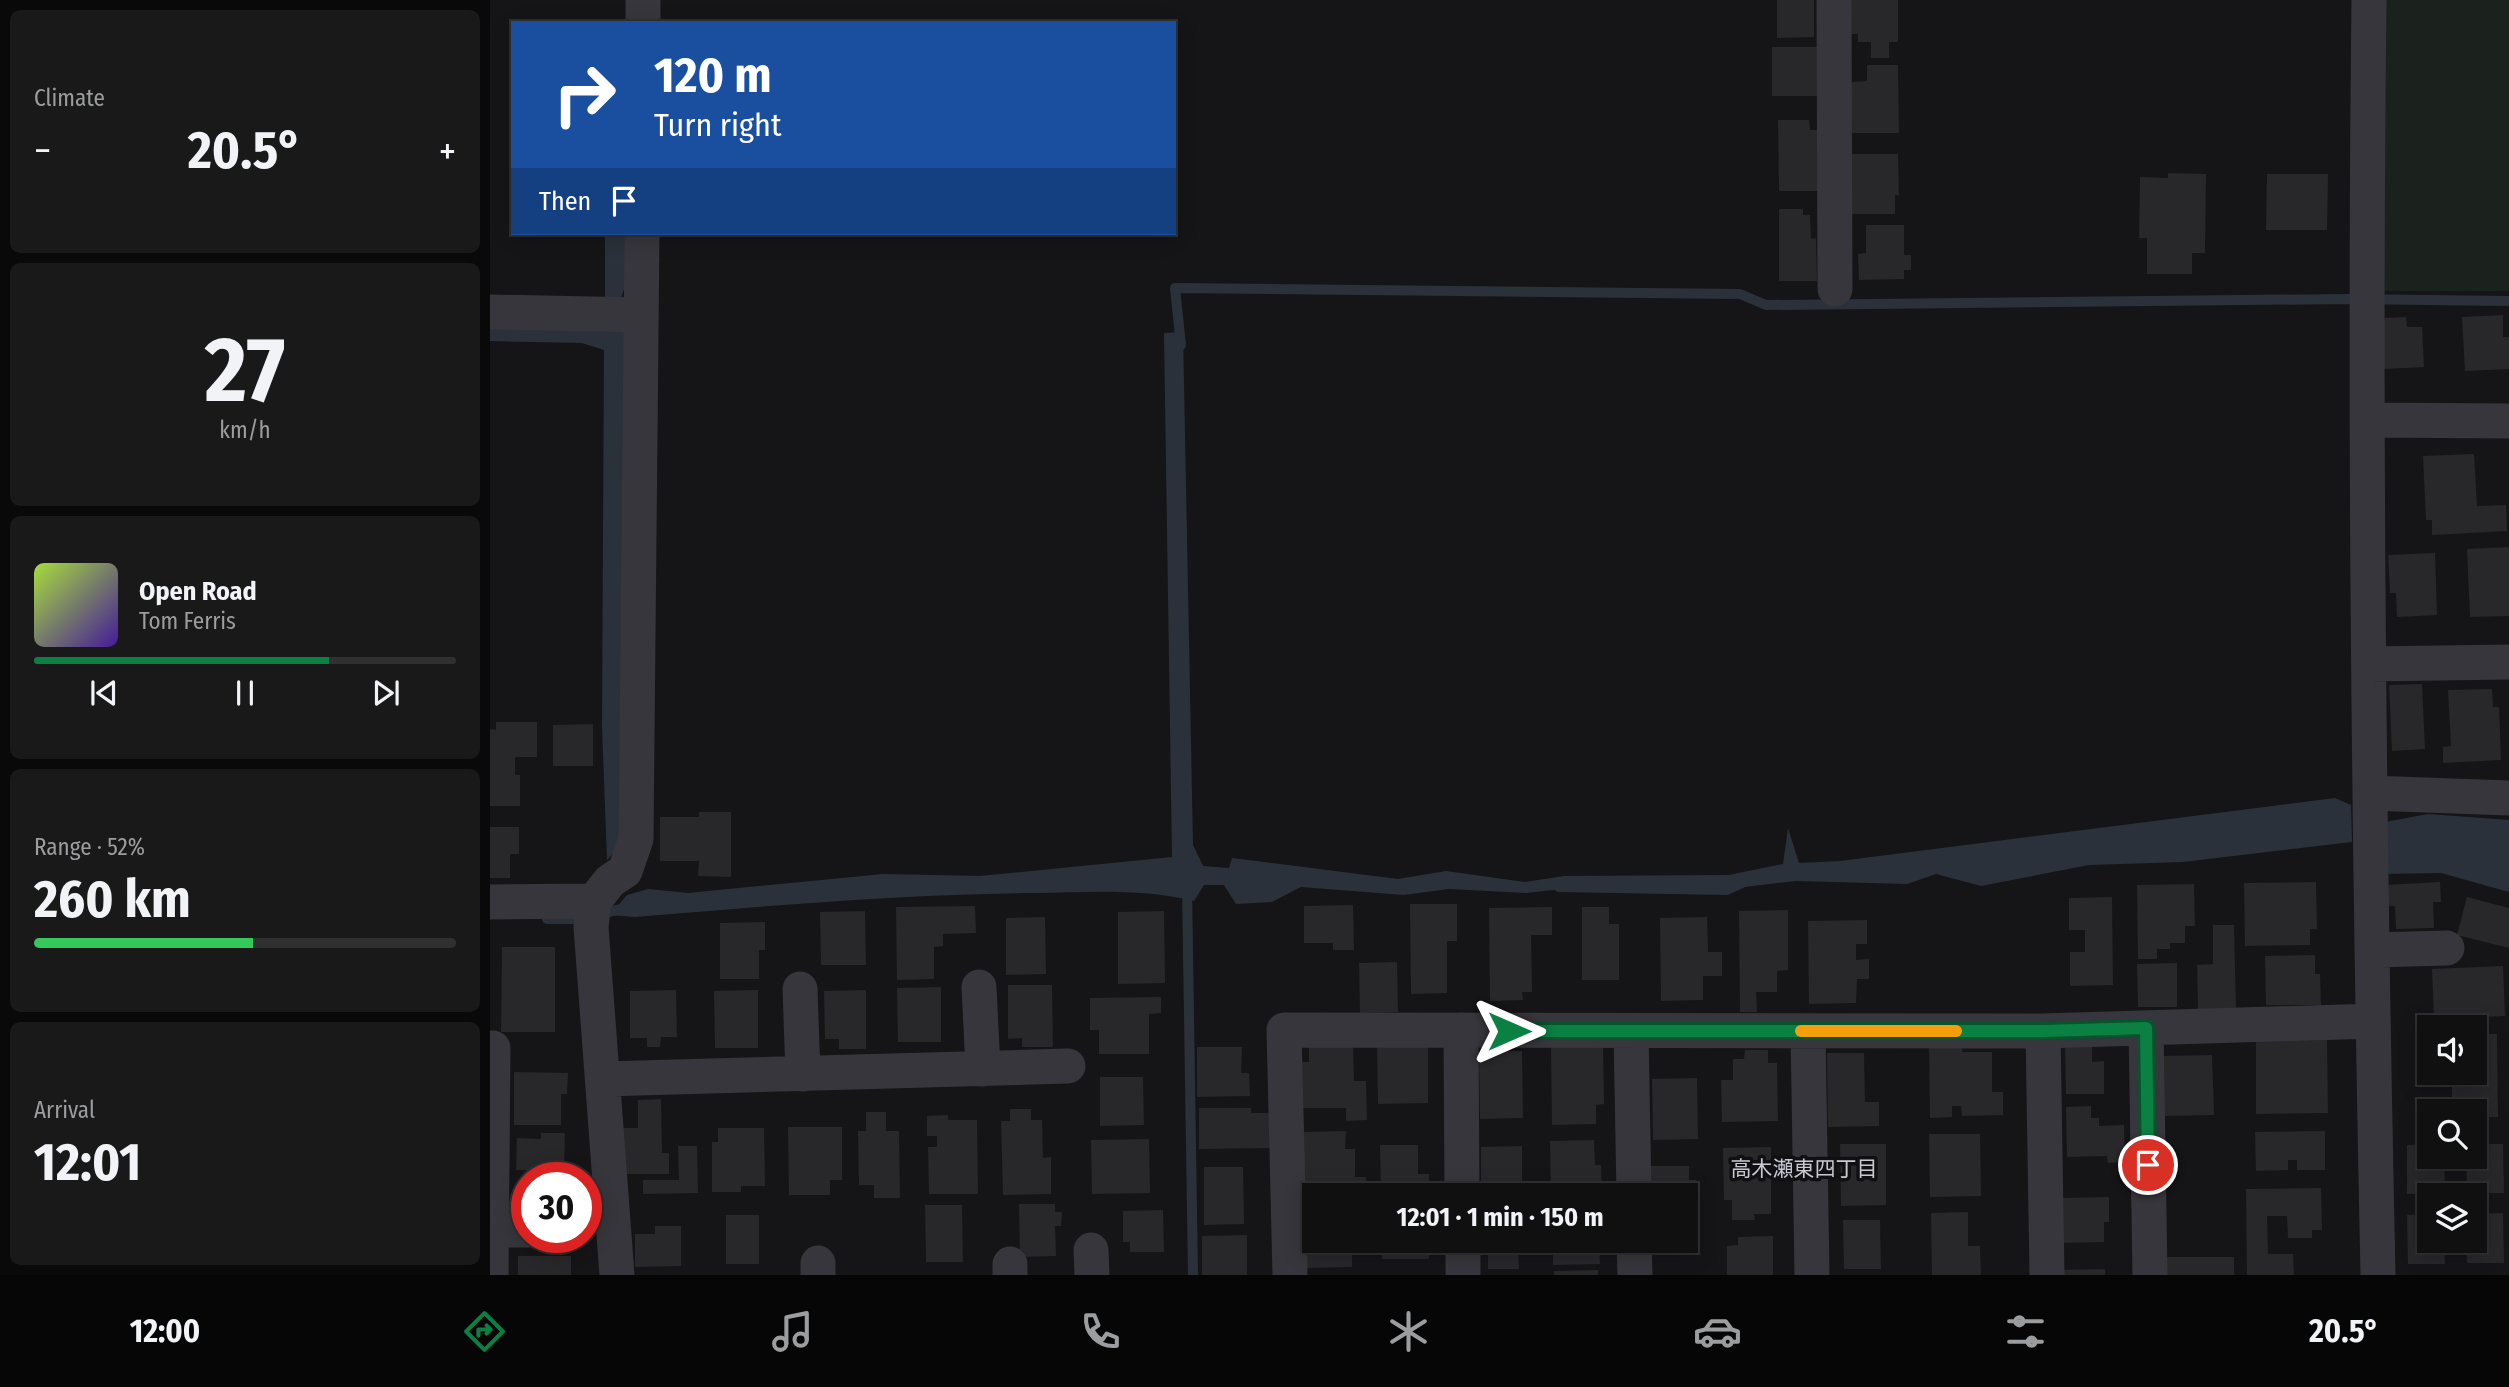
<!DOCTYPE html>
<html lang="en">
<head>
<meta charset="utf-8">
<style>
	:root { --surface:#101011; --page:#19191a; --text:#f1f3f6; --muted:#9c9d9f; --line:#303031; --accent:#0b8043 }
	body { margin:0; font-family:"Fira Sans Condensed","Noto Sans JP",sans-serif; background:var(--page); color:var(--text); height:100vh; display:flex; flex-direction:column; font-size:26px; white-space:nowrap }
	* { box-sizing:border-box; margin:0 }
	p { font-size:23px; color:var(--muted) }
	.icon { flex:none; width:38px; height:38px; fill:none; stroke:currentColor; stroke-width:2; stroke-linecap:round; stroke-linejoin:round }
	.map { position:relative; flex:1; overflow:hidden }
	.details { display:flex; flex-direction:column; gap:10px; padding:10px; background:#090909; width:490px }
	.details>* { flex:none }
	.top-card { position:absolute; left:21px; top:21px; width:665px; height:214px; border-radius:0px; box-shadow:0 4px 18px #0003,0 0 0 2px var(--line); background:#1a4fa0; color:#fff; overflow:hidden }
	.controls { position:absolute; left:1927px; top:1015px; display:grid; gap:14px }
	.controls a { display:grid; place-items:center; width:70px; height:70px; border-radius:0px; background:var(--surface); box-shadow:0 4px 18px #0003,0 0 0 2px var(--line); font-size:35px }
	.speed { position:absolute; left:21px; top:1162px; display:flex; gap:14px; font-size:35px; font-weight:700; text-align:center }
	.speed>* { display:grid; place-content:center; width:91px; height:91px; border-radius:50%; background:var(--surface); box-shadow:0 4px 18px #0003,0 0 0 2px var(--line); line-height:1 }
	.speed .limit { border:10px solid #d22; background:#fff; color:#111 }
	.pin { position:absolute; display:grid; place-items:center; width:60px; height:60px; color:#fff; margin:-30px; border:4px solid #fff; border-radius:50%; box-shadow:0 2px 7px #0007 }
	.me { position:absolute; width:77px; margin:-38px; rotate:90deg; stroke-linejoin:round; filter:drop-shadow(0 0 5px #0008) }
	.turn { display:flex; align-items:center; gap:24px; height:147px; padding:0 28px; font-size:32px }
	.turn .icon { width:91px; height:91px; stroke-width:2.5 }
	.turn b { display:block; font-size:49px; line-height:60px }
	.then { display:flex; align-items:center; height:66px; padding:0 28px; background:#0003; gap:14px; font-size:26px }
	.big { font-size:52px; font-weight:700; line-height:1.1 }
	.details .card { flex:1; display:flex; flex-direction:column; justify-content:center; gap:10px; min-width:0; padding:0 24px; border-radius:10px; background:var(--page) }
	.details .dial { align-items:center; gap:0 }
	.dial b { font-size:91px; line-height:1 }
	.song { display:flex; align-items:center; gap:21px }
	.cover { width:84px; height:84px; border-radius:10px; background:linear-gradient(135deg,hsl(80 70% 55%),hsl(260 70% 35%)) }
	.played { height:7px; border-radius:4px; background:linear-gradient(90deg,var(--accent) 70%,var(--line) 70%) }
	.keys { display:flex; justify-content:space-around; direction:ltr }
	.heat { display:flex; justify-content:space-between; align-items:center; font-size:38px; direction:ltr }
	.charge { height:10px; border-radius:5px; background:linear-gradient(90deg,#34c759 52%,var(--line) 0) }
	.trip { position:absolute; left:812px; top:1183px; width:396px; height:70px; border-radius:0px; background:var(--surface); box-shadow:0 4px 18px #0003,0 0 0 2px var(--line); font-weight:700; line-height:70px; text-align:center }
	.tab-bar { display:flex; height:112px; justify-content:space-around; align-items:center; background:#060607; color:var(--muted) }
	.tab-bar .icon { width:49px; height:49px }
	.tab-bar .active { color:var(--accent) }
	.tab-bar b { font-size:32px; color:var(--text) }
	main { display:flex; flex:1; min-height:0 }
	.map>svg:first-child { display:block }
</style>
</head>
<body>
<main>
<section class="details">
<div class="card"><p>Climate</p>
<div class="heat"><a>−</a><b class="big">20.5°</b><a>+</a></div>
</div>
<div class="card dial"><b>27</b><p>km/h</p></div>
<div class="card">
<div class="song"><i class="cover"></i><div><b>Open Road</b><p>Tom Ferris</p></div></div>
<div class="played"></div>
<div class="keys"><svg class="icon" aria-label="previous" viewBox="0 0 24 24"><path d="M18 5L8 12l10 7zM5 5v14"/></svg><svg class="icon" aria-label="pause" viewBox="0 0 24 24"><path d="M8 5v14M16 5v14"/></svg><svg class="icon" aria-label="next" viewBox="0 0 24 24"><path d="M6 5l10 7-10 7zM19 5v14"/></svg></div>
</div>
<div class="card"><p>Range · 52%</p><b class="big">260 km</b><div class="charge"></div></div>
<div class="card"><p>Arrival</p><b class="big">12:01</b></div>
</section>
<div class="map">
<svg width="2019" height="1275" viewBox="0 0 2019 1275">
	<rect width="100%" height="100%" fill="#151517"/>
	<!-- green -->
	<path fill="#1b221d" d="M 1891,0 L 2019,0 L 2019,291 L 1888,291 Z"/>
	<!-- water -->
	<path fill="#2b313a" d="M 115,233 L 138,233 L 138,276 L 129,305 L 115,304 Z
		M 0,321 L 80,323 L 135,332 L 133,843 L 117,860 L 112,726 L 114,350 L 92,343 L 0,341 Z
		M 693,332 L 703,845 L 713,866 L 739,868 L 742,858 L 908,879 L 956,871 L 1035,882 L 1074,876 L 1239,875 L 1293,864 L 1298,828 L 1309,863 L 1350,861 L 1845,798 L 1861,805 L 1862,842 L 1693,862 L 1599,865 L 1491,886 L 1446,874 L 1417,884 L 1306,881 L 1246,888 L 1090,887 L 1036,893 L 959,889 L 914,895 L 811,887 L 782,902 L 746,904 L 734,885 L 714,885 L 704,901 C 652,888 598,892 545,893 C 411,894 279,906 145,917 L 120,915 L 137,895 L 158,889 L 198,893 L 393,874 L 490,876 L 682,857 L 674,333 Z
		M 1938,814 L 2019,820 L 2019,892 L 1951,873 L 1892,874 L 1890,823 Z"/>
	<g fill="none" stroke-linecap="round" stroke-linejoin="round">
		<!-- stream -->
		<path stroke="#2b313a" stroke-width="10" d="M 691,345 L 685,288 L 1250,294 L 1276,305 L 1857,299 L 2019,301
			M 697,886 L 703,1275
			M 1069,887 L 1237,890 L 1254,882
			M 57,919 L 84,919 L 137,908"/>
	</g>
	<!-- building -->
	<path fill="#28282b" d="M 1287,0 L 1324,0 L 1324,37 L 1287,38 Z
		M 1359,0 L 1408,0 L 1408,42 L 1399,42 L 1399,58 L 1381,58 L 1381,42 L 1368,42 L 1368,34 L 1360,34 Z
		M 1282,47 L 1329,47 L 1329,96 L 1282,96 Z
		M 1377,65 L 1408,65 L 1409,133 L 1360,133 L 1360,82 L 1377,81 Z
		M 1288,120 L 1319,120 L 1320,130 L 1327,130 L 1328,191 L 1289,191 Z
		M 1361,154 L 1408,154 L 1409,195 L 1405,195 L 1405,214 L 1361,214 Z
		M 1678,173 L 1716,174 L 1715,253 L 1702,253 L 1702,274 L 1657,274 L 1657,238 L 1649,238 L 1650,177 L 1678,178 Z
		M 1777,174 L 1838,174 L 1837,230 L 1776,230 Z
		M 1289,209 L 1313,209 L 1313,215 L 1320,215 L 1321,239 L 1326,238 L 1327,281 L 1289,281 Z
		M 1376,225 L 1414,225 L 1414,255 L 1421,255 L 1421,270 L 1414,270 L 1414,279 L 1369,280 L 1368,254 L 1376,253 Z
		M 2013,315 L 2013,337 L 2019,337 L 2019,369 L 1975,371 L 1972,317 Z
		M 1916,317 L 1917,327 L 1932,327 L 1934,367 L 1894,369 L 1892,318 Z
		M 1984,454 L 1987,506 L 2016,505 L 2017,531 L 1942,535 L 1942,520 L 1936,520 L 1933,456 Z
		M 2019,547 L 2019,616 L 1980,617 L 1977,549 Z
		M 1945,553 L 1947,615 L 1907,617 L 1906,593 L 1900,593 L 1898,555 Z
		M 1932,684 L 1935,749 L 1902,751 L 1899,685 Z
		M 2002,689 L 2003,707 L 2009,707 L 2011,760 L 1953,763 L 1953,747 L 1961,746 L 1958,690 Z
		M 6,722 L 47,722 L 47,757 L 25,757 L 25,775 L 30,775 L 30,806 L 0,806 L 0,729 L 6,730 Z
		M 103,724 L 103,766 L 63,766 L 63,725 Z
		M 209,812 L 241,812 L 241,877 L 208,876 L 209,861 L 170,861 L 170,817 L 209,817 Z
		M 0,827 L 29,827 L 29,854 L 20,854 L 20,878 L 0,878 Z
		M 1826,882 L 1827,929 L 1820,929 L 1820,945 L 1755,946 L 1754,883 Z
		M 1950,882 L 1951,902 L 1943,902 L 1944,928 L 1906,929 L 1905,906 L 1895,906 L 1895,885 Z
		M 1704,884 L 1705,926 L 1695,926 L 1695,943 L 1680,943 L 1680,949 L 1667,949 L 1667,959 L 1648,959 L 1647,885 Z
		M 1622,897 L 1623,985 L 1580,986 L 1580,952 L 1595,952 L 1595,930 L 1579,930 L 1579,898 Z
		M 1977,897 L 2019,908 L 2019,948 L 1967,935 Z
		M 920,904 L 967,904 L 967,941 L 957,941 L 957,993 L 921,994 Z
		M 863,905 L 864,950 L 843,950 L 843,943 L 814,943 L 814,906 Z
		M 485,906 L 486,933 L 453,934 L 453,946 L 444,947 L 444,979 L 407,980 L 406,907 Z
		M 1062,907 L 1062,935 L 1041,935 L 1042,992 L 1032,992 L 1033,1000 L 1000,1001 L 999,908 Z
		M 1092,907 L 1119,907 L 1119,924 L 1129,924 L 1129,980 L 1092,980 Z
		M 1298,910 L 1298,970 L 1287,971 L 1287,992 L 1266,992 L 1267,1012 L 1250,1012 L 1249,911 Z
		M 375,911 L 376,965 L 331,965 L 330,912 Z
		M 674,911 L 675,983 L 628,984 L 628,912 Z
		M 555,917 L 556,974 L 516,975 L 516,918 Z
		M 1217,917 L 1218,952 L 1232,952 L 1232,976 L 1213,976 L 1213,1000 L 1171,1001 L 1170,918 Z
		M 1377,920 L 1377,944 L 1366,944 L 1366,960 L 1379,959 L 1379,979 L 1367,979 L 1366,1003 L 1319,1004 L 1318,921 Z
		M 275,922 L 275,950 L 269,950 L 269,979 L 230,979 L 230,923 Z
		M 1723,925 L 1744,925 L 1746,1009 L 1708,1010 L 1707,965 L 1723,964 Z
		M 12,947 L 65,947 L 65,1032 L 11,1032 Z
		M 1825,955 L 1825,974 L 1830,974 L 1831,1005 L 1776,1005 L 1775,956 Z
		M 907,962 L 908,1012 L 870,1013 L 869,963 Z
		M 1687,963 L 1687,1007 L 1648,1007 L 1647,964 Z
		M 2013,966 L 2015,1016 L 1944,1019 L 1942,969 Z
		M 518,985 L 562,985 L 563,1047 L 532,1047 L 532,1038 L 518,1039 Z
		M 451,987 L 451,1042 L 408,1042 L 407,988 Z
		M 186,990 L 187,1037 L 171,1037 L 170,1047 L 157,1047 L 157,1038 L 140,1038 L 140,991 Z
		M 268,990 L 268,1048 L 225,1048 L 224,991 Z
		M 376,990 L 376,1049 L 349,1049 L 349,1039 L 335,1039 L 334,991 Z
		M 671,997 L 671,1013 L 659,1014 L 659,1054 L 609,1054 L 609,1030 L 600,1030 L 600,998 Z
		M 1984,1034 L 2007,1034 L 2008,1117 L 1984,1117 L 1984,1111 L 1962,1111 L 1962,1073 L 1984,1073 Z
		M 1837,1040 L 1838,1113 L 1766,1114 L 1766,1041 Z
		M 938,1045 L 938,1103 L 888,1104 L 887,1046 Z
		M 1439,1045 L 1473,1045 L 1472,1052 L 1502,1052 L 1502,1092 L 1513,1092 L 1513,1115 L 1472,1116 L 1471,1106 L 1462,1106 L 1462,1117 L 1440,1118 Z
		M 1575,1045 L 1602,1045 L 1602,1062 L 1614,1061 L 1614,1094 L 1576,1094 Z
		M 863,1046 L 864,1081 L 876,1081 L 877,1120 L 856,1121 L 856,1108 L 813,1108 L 812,1062 L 819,1062 L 819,1047 Z
		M 707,1047 L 752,1047 L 751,1073 L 759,1073 L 760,1096 L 707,1097 Z
		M 1061,1047 L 1113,1047 L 1114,1104 L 1106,1105 L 1106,1124 L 1062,1125 Z
		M 1255,1050 L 1278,1050 L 1278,1063 L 1287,1063 L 1288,1121 L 1232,1122 L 1231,1080 L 1243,1080 L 1243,1059 L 1254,1059 Z
		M 1032,1051 L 1033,1118 L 990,1119 L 989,1052 Z
		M 1337,1053 L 1374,1053 L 1375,1102 L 1389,1102 L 1389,1126 L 1338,1127 Z
		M 1722,1055 L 1724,1115 L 1674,1116 L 1673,1056 Z
		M 24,1072 L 78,1073 L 77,1094 L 71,1094 L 71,1125 L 24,1125 Z
		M 610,1077 L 653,1077 L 654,1125 L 610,1126 Z
		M 1207,1078 L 1208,1139 L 1163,1140 L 1162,1079 Z
		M 171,1099 L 172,1153 L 179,1153 L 179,1174 L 133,1174 L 132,1128 L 148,1128 L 148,1100 Z
		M 1601,1106 L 1601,1118 L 1609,1118 L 1609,1126 L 1634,1125 L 1635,1162 L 1618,1163 L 1617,1156 L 1577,1157 L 1576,1107 Z
		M 709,1108 L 761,1108 L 761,1113 L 783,1113 L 783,1148 L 709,1149 Z
		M 520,1109 L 541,1109 L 541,1120 L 552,1120 L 553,1158 L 561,1157 L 561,1194 L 513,1195 L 511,1121 L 520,1121 Z
		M 376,1112 L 396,1112 L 396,1131 L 409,1131 L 410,1198 L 384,1198 L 384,1185 L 369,1185 L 368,1131 L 376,1131 Z
		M 458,1115 L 458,1120 L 487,1120 L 488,1194 L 439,1194 L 438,1147 L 447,1147 L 447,1136 L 437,1136 L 437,1116 Z
		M 298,1127 L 352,1127 L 352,1180 L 340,1180 L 340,1195 L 299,1195 Z
		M 228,1128 L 274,1128 L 275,1186 L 251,1186 L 251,1192 L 222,1192 L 222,1142 L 228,1142 Z
		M 856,1131 L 855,1149 L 865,1149 L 865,1177 L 876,1177 L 877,1195 L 825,1195 L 824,1183 L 813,1183 L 813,1132 Z
		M 1835,1131 L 1835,1170 L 1807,1170 L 1807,1160 L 1798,1160 L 1798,1170 L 1766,1171 L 1765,1132 Z
		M 51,1133 L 75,1133 L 74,1171 L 26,1170 L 27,1138 L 51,1139 Z
		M 1439,1134 L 1490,1134 L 1491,1196 L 1440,1197 Z
		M 659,1139 L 660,1193 L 602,1194 L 601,1140 Z
		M 1104,1140 L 1105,1165 L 1111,1165 L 1112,1195 L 1061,1195 L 1060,1141 Z
		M 1350,1144 L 1396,1144 L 1396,1205 L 1351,1206 Z
		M 1939,1144 L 1939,1157 L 1954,1157 L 1955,1193 L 1917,1194 L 1917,1145 Z
		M 1984,1144 L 2013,1144 L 2014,1193 L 1977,1193 L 1976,1157 L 1984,1157 Z
		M 890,1145 L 928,1145 L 928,1174 L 939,1174 L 939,1195 L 891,1195 Z
		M 188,1146 L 207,1146 L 208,1193 L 153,1194 L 153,1180 L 189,1180 Z
		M 1032,1146 L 1032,1195 L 991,1195 L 991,1147 Z
		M 1281,1147 L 1281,1214 L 1264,1214 L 1265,1220 L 1242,1220 L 1242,1200 L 1234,1200 L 1233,1148 Z
		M 1160,1166 L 1199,1166 L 1199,1180 L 1206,1180 L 1206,1223 L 1195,1223 L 1195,1195 L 1160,1195 Z
		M 714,1167 L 753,1167 L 754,1224 L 714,1225 Z
		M 32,1180 L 37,1180 L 37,1216 L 32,1217 Z
		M 1831,1188 L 1832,1230 L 1822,1230 L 1822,1238 L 1798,1238 L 1797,1216 L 1777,1216 L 1778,1254 L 1803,1254 L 1804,1275 L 1757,1275 L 1756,1189 Z
		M 1619,1197 L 1619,1222 L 1614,1222 L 1614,1242 L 1573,1243 L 1572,1198 Z
		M 529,1204 L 565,1204 L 565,1212 L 572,1212 L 571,1226 L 565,1226 L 566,1256 L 530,1257 Z
		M 435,1205 L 472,1205 L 473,1262 L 436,1262 Z
		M 673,1210 L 674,1252 L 640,1252 L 640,1242 L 633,1242 L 633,1211 Z
		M 1478,1212 L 1478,1246 L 1490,1246 L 1491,1275 L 1442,1275 L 1441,1213 Z
		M 814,1213 L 824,1213 L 824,1241 L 869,1241 L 869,1244 L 862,1244 L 862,1267 L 815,1268 Z
		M 2013,1213 L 2014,1263 L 1977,1263 L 1976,1241 L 1984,1241 L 1984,1214 Z
		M 1939,1214 L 1939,1241 L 1954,1241 L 1955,1264 L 1918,1264 L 1917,1215 Z
		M 236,1215 L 269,1215 L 269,1264 L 236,1264 Z
		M 1353,1220 L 1390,1220 L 1391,1269 L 1354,1269 Z
		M 165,1226 L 191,1226 L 191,1266 L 145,1267 L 145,1234 L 165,1234 Z
		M 757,1235 L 757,1275 L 712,1275 L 712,1236 Z
		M 1283,1236 L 1283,1275 L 1237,1275 L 1237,1246 L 1248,1245 L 1248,1237 Z
		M 892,1241 L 939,1241 L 939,1259 L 892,1259 Z
		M 998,1241 L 1028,1241 L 1029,1269 L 998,1269 Z
		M 1063,1241 L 1109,1241 L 1110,1264 L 1063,1265 Z
		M 28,1256 L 81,1256 L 81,1275 L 28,1275 Z
		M 1670,1257 L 1744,1257 L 1744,1275 L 1670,1275 Z
		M 1615,1269 L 1615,1275 L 1569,1275 L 1569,1270 Z
		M 1108,1270 L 1108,1275 L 1064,1275 L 1064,1271 Z"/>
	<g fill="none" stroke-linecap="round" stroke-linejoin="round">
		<!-- street -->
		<path stroke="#36363c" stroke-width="35" d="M 1344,0 L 1345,289
			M 1879,0 C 1874,425 1879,850 1888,1275
			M 153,23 L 153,0
			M 0,312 L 151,315
			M 1877,420 L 2019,421
			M 1879,664 L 2019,662
			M 1880,793 L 2019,798
			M 0,902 L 104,901
			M 1882,950 L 1957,948
			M 489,987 L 493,1069
			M 310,989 L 313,1074
			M 1656,1028 L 1660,1275
			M 971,1030 L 972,1195
			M 1141,1031 L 1144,1195
			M 1318,1031 L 1322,1275
			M 1553,1031 L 1557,1275
			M 113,1079 L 578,1066
			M 1,1230 L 37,1230
			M 973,1241 L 973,1275
			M 1144,1241 L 1145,1275
			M 601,1250 L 602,1275
			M 328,1263 L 328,1275
			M 520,1264 L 520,1275
			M 1,1275 L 3,1048
			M 127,1275 L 101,927 L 104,901 L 120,881 L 135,871 L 146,839 L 152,233
			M 800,1275 L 794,1030 L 1553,1031 L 1883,1021"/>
	</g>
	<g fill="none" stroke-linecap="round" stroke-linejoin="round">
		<!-- route casing -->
		<g stroke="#07532c" stroke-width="18">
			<path id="route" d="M 1019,1031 L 1553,1031 L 1656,1028 L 1658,1165"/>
		</g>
		<!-- route -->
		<use href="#route" stroke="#0b8043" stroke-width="12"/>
		<!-- slow -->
		<path stroke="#f59e0b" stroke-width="12" d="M 1311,1031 L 1466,1031"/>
	</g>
	<g text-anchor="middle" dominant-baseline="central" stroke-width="7" stroke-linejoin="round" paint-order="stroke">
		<!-- neighbourhood labels -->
		<g font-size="21" fill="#c8c9d3" stroke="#101012">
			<text x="1314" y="1169">高木瀬東四丁目</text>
		</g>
	</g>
</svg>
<div class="controls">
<a><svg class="icon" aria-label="sound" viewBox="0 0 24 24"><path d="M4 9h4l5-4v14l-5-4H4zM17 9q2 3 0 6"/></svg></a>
<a><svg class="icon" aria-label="search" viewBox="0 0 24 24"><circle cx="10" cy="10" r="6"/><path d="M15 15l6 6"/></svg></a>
<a><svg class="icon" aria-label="layers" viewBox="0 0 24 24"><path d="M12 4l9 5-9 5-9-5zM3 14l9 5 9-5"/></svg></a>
</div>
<div class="speed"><div class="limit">30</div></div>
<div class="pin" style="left:1658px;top:1165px;background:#d93025"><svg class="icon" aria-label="arrive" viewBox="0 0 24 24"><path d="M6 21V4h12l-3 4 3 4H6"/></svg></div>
<svg class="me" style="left:1019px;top:1031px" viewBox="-20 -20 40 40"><path d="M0-17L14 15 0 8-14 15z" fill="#0b8043" stroke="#fff" stroke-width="4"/></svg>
<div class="trip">12:01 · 1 min · 150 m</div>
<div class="top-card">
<div class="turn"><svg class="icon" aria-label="right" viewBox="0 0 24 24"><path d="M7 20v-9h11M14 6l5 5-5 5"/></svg><div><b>120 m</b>Turn right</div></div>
<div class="then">Then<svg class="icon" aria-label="arrive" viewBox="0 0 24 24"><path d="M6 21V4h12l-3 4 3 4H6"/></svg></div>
</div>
</div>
</main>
<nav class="tab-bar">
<b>12:00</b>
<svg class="icon active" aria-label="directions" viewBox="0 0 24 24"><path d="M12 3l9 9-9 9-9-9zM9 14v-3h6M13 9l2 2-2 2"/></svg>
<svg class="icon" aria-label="music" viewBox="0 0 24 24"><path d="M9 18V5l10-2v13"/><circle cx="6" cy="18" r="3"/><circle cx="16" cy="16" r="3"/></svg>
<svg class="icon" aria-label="phone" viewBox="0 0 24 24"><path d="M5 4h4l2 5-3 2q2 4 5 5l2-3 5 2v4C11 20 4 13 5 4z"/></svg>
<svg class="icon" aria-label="climate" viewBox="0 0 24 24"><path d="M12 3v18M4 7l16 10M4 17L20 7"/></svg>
<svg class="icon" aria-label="car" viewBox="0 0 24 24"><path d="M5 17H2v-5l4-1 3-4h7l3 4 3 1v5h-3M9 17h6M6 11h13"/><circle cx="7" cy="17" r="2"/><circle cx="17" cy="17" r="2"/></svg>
<svg class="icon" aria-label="filters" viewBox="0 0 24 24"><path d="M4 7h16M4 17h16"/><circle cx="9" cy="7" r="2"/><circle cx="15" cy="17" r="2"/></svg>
<b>20.5°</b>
</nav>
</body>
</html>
